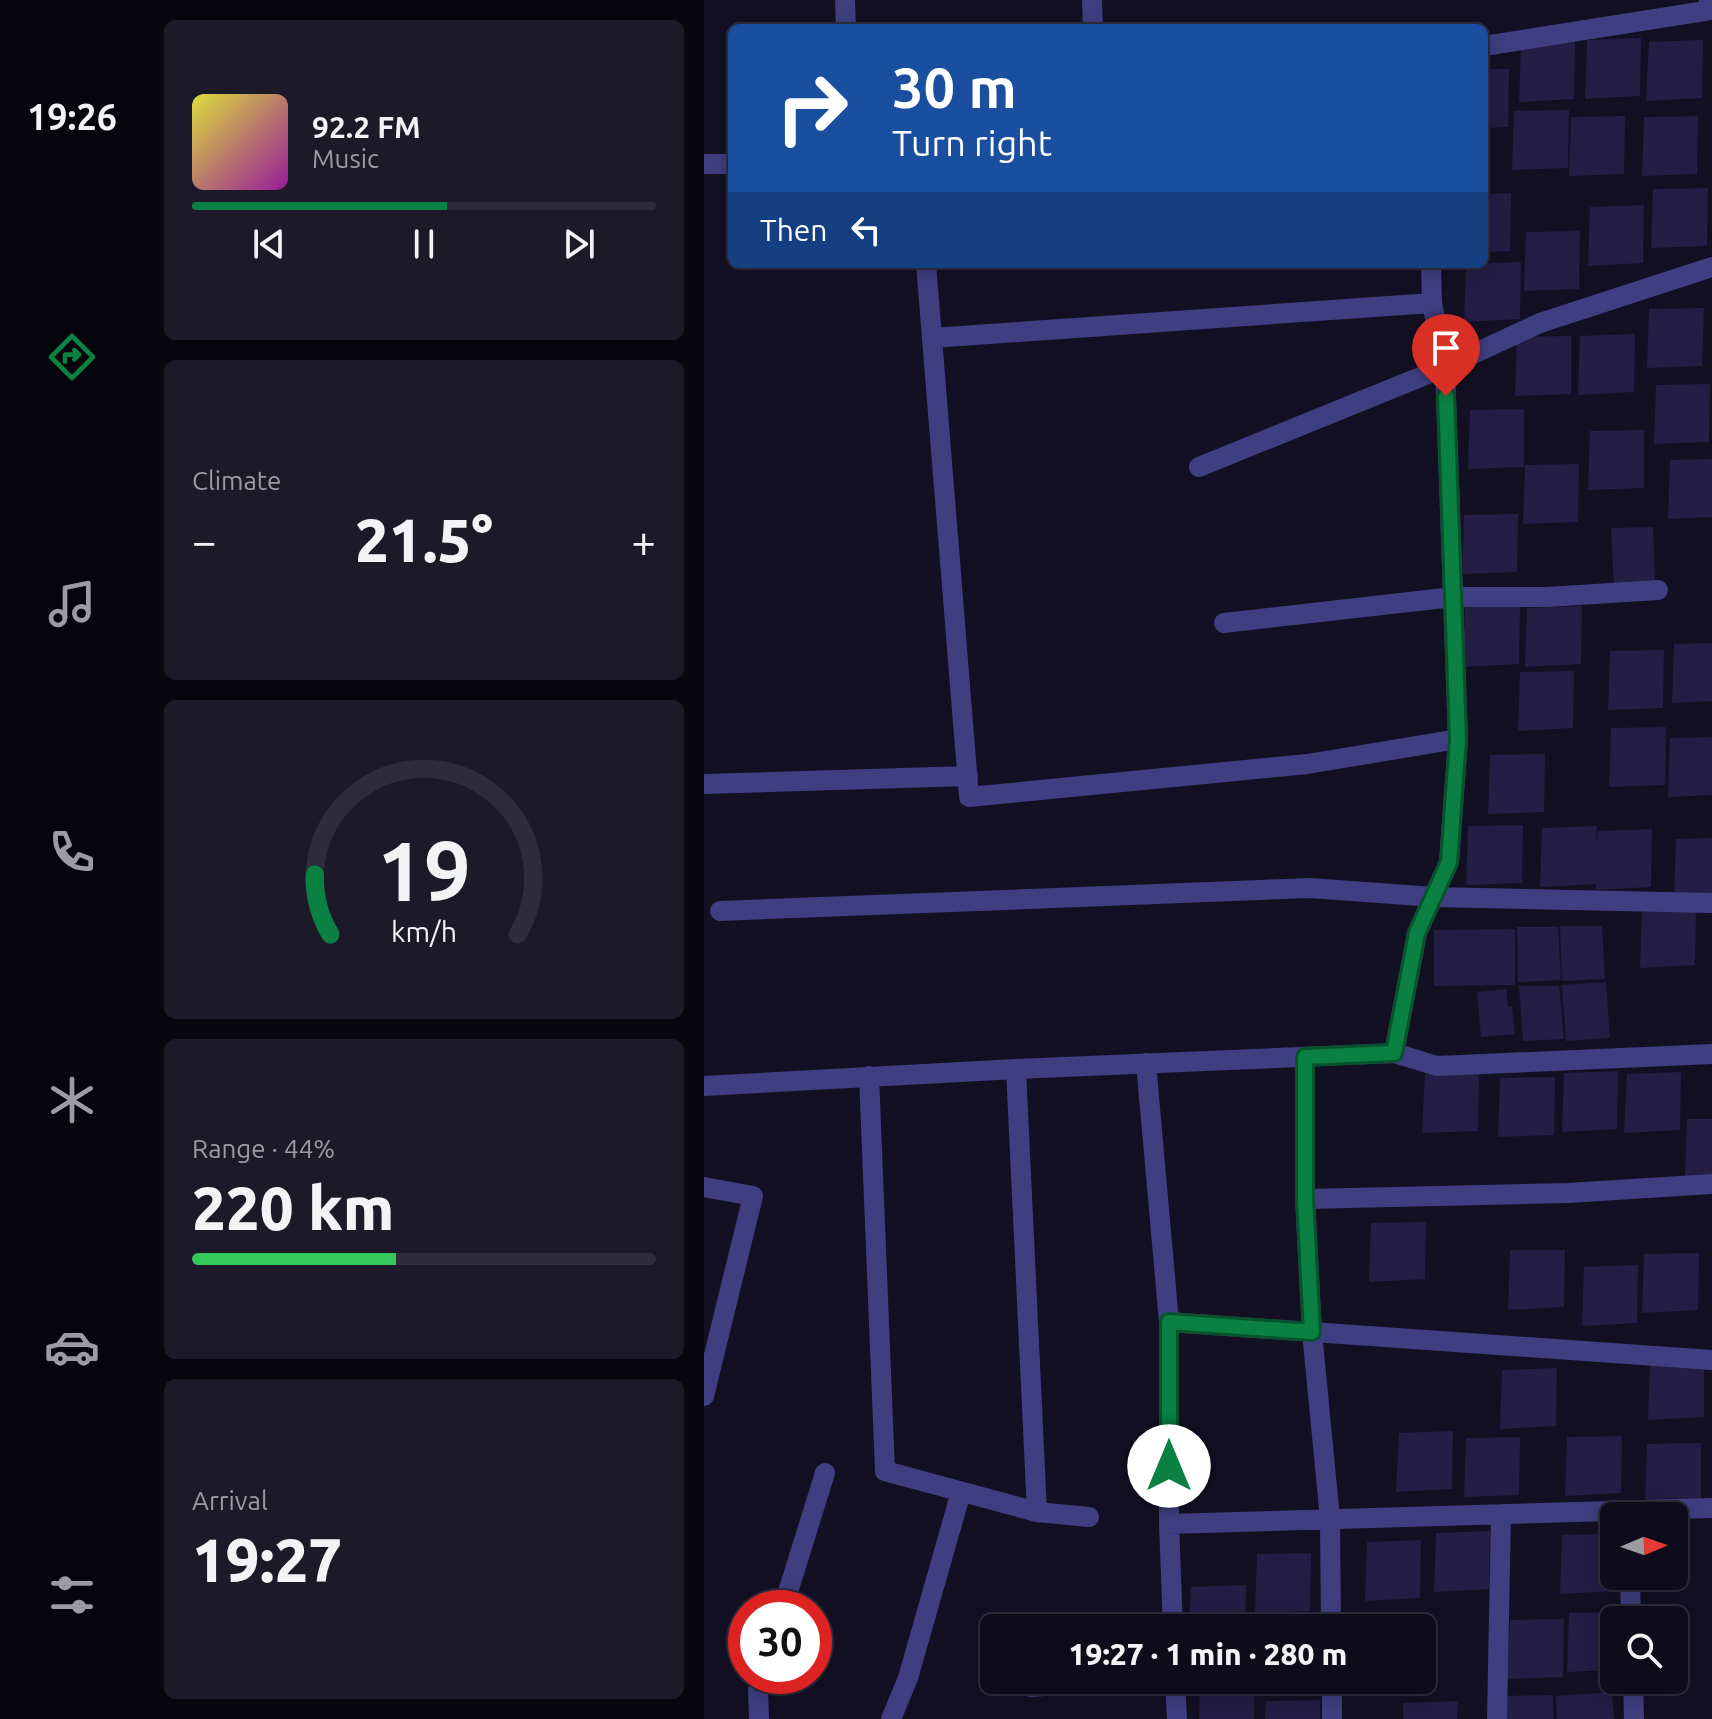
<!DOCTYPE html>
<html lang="en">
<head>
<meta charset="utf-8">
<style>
	:root { --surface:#0e0c1b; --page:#1c1a28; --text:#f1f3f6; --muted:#9b9ba3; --line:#2e2c3a; --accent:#0b8043 }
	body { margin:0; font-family:Ubuntu,sans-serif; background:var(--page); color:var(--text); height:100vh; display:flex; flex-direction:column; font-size:30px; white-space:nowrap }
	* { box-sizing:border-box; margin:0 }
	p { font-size:26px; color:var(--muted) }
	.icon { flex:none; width:44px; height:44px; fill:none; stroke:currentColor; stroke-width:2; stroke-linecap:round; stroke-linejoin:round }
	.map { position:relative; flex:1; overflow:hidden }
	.sheet { display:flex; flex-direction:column; gap:20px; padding:20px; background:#08070f; width:560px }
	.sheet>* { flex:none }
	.hud { position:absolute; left:24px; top:24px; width:760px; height:244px; border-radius:12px; box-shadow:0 4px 20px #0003,0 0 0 2px var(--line); background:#1a4fa0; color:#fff; overflow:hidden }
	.needle { width:52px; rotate:88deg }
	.tools { position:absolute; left:896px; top:1502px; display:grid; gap:16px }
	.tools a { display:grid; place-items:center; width:88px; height:88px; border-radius:12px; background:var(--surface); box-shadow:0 4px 20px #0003,0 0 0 2px var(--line); font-size:40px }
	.speed { position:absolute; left:24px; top:1590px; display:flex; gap:16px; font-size:40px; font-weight:700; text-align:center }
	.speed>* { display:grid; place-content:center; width:104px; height:104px; border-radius:50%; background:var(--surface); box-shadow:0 4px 20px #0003,0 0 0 2px var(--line); line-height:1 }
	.speed .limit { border:12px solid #d22; background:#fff; color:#111 }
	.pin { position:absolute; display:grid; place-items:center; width:68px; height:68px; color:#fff; margin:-82px -34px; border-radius:50% 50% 50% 0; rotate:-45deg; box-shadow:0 0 8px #0007 }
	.pin .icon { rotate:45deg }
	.me { position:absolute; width:88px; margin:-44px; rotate:0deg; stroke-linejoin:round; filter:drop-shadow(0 0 6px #0008) }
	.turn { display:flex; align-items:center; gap:28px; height:168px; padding:0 32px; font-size:36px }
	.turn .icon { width:104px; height:104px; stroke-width:2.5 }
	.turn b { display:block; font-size:56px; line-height:68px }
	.then { display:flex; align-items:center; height:76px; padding:0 32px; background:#0003; gap:16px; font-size:30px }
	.big { font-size:60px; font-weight:800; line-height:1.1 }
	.sheet .tile { flex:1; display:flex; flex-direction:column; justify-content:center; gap:12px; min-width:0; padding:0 28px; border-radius:12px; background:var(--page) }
	.sheet .dial { align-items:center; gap:0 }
	.dial svg { height:208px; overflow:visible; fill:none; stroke:var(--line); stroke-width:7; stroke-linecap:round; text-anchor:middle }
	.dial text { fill:var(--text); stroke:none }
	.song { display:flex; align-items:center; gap:24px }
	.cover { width:96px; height:96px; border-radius:12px; background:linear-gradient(135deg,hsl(60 70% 55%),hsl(300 70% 35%)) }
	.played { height:8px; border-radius:4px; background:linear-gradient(90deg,var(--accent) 55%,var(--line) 55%) }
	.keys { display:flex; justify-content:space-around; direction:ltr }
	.heat { display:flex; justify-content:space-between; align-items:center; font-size:44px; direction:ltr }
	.charge { height:12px; border-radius:6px; background:linear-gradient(90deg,#34c759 44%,var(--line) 0) }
	.trip { position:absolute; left:276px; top:1614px; width:456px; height:80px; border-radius:12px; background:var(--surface); box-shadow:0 4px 20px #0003,0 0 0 2px var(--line); font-weight:800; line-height:80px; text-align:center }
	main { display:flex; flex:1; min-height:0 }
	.dock { display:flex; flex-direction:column; width:144px; justify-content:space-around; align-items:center; background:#06050b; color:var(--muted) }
	.dock .icon { width:56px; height:56px }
	.dock .selected { color:var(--accent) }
	.dock b { font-size:36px; color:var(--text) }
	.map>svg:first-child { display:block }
</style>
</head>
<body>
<main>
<nav class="dock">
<b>19:26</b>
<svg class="icon selected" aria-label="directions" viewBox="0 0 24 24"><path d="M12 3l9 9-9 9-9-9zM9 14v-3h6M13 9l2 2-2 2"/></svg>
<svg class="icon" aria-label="music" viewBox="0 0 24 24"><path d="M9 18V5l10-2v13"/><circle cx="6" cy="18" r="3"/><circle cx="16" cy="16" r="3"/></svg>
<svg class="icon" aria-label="phone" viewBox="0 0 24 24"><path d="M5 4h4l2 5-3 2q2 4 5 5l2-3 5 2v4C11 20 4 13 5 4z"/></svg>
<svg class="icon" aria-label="climate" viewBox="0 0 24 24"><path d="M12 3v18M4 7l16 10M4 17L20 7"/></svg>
<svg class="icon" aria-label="car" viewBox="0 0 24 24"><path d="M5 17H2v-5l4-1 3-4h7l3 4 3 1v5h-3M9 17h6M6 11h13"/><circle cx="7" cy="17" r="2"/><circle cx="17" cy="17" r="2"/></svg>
<svg class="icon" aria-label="filters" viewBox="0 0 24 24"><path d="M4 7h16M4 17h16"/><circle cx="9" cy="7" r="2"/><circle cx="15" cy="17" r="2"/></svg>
</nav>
<section class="sheet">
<div class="tile">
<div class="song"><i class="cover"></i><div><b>92.2 FM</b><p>Music</p></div></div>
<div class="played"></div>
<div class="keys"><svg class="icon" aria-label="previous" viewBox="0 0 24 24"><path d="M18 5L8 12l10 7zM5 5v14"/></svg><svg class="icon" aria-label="pause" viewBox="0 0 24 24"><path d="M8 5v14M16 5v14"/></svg><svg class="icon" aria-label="next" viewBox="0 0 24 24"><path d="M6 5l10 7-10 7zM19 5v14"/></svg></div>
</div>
<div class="tile"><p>Climate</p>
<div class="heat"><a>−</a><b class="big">21.5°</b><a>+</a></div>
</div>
<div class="tile dial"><svg viewBox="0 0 100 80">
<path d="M14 69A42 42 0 1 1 86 69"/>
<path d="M14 69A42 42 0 0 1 8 46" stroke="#0b8043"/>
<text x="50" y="56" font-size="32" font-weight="700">19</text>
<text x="50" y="72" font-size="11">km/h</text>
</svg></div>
<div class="tile"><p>Range · 44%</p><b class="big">220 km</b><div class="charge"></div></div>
<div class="tile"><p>Arrival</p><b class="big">19:27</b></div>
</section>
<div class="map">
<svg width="1008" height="1719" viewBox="0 0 1008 1719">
	<rect width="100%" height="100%" fill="#131024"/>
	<!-- building -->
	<path fill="#241d44" d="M 937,38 L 936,96 L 881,99 L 883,40 Z
		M 999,40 L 998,98 L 942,101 L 945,42 Z
		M 871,42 L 870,99 L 815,102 L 817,43 Z
		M 780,69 L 805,69 L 804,127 L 780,128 Z
		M 865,110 L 864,168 L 808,170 L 810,111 Z
		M 921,116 L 920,174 L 865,176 L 867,117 Z
		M 994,116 L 993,174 L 938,176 L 940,117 Z
		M 1004,188 L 1003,246 L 947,248 L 949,189 Z
		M 807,193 L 806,251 L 780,252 L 780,194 Z
		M 940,205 L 939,263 L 884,266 L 886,207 Z
		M 876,231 L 875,289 L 820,291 L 822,232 Z
		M 817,262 L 816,319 L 760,322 L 762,264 Z
		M 1000,308 L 998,366 L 943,368 L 945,309 Z
		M 931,334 L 930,392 L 874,395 L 876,336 Z
		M 867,336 L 867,394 L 811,396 L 813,337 Z
		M 1006,384 L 1005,442 L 950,444 L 952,385 Z
		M 820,409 L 820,467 L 764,469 L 766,410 Z
		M 940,430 L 940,488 L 884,490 L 886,431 Z
		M 1008,459 L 1008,517 L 964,519 L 966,460 Z
		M 875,464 L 874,522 L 819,524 L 821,465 Z
		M 814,514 L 813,572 L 758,574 L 760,515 Z
		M 949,527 L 951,584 L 910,586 L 907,528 Z
		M 816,606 L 815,664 L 759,667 L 761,607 Z
		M 878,606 L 877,664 L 821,667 L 823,608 Z
		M 1008,643 L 1008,701 L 968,703 L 970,644 Z
		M 960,650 L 959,708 L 904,710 L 906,651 Z
		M 870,671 L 869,728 L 814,731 L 816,672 Z
		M 962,727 L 961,785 L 905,787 L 907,728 Z
		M 1008,737 L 1008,795 L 964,797 L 966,738 Z
		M 841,754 L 840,812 L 784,814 L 786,755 Z
		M 819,825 L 818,883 L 762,885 L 764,826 Z
		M 893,826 L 892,843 L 894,831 L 948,829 L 947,887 L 892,890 L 892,884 L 836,887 L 838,828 Z
		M 1008,838 L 1008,896 L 970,898 L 972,839 Z
		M 992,907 L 991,965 L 936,968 L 938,908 Z
		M 856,926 L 898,926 L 901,979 L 858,981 Z
		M 813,927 L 854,927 L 857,980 L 814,982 Z
		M 811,929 L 811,985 L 730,986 L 730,930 Z
		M 902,982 L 906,1038 L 862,1041 L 858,985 Z
		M 815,986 L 855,986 L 860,1039 L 819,1041 Z
		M 802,989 L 804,1007 L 808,1006 L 811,1034 L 777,1037 L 773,992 Z
		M 914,1071 L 913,1129 L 858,1132 L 860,1073 Z
		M 977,1072 L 976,1130 L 920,1133 L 923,1074 Z
		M 775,1073 L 774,1131 L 718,1133 L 721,1074 Z
		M 851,1077 L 850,1135 L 794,1137 L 796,1078 Z
		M 983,1119 L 1008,1119 L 1008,1177 L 981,1178 Z
		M 722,1222 L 721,1279 L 665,1282 L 667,1223 Z
		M 806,1250 L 861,1250 L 860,1307 L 804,1310 Z
		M 995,1253 L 994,1310 L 938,1313 L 940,1254 Z
		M 934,1265 L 933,1323 L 878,1326 L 880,1267 Z
		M 1000,1359 L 1000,1417 L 944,1420 L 946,1360 Z
		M 853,1368 L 852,1426 L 796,1429 L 798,1370 Z
		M 749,1431 L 748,1489 L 692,1492 L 695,1433 Z
		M 918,1436 L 917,1493 L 861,1496 L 863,1437 Z
		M 816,1437 L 815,1495 L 760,1497 L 762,1438 Z
		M 997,1443 L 997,1501 L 941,1503 L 943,1444 Z
		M 786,1531 L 785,1589 L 730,1592 L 732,1533 Z
		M 910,1534 L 912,1591 L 856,1594 L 858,1535 Z
		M 717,1540 L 716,1598 L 661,1601 L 663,1542 Z
		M 607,1553 L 606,1611 L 551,1613 L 553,1554 Z
		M 542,1585 L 541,1628 L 485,1628 L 487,1587 Z
		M 703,1612 L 703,1628 L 648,1628 L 649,1613 Z
		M 919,1612 L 919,1620 L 910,1620 L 910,1670 L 863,1672 L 865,1613 Z
		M 860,1619 L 859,1677 L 803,1679 L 806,1620 Z
		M 496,1680 L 550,1680 L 550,1719 L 495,1719 Z
		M 555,1680 L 610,1680 L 610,1687 L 554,1689 Z
		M 908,1692 L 910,1719 L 853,1719 L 852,1696 Z
		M 849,1695 L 849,1719 L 798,1719 L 798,1696 Z
		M 616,1700 L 616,1719 L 561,1719 L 562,1701 Z
		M 754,1701 L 753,1719 L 699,1719 L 699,1703 Z"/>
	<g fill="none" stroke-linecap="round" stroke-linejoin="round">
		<!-- minor -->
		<path stroke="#3f3e80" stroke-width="20" d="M 141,0 L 142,28
			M 388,0 L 389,28
			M 780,46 L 1008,10
			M 0,164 L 28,164
			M 222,264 L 265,797 L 603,764 L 754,739
			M 228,338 L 728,303
			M 495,467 L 741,367 L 836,323 L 1008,267
			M 520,623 L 749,597 L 843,597 L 954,590
			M 0,784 L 264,776
			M 16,911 L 606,888 L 730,897 L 1008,903
			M 690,1053 L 713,933 L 745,862 L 754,739 L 741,367 L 728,303 L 727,264
			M 601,1057 L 601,1199 L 608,1332 L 626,1519 L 627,1628
			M 442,1063 L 465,1322 L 1008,1360
			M 165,1076 L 181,1471 L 333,1512 L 312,1069
			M 0,1086 L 312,1069 L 690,1053 L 733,1066 L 1008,1054
			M 0,1187 L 49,1196 L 0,1396
			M 601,1199 L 864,1193 L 1008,1184
			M 465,1322 L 465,1524 L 1008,1508
			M 333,1512 L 385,1517
			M 465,1524 L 469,1628
			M 926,1576 L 927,1620
			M 79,1608 L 121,1473
			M 471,1680 L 473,1719
			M 628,1680 L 628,1719
			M 929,1680 L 930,1719
			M 328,1687 L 410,1680
			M 55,1719 L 54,1689 L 58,1676
			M 187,1719 L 204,1678 L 257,1492
			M 793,1719 L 797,1514"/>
		<!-- tertiary -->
		<path stroke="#3f3e80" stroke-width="20" d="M 1005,0 L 1008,4"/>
	</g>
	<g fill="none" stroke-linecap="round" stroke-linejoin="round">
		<!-- route casing -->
		<g stroke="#07532c" stroke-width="20">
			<path id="route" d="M 465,1466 L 465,1322 L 608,1332 L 601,1199 L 601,1057 L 690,1053 L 713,933 L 745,862 L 754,739 L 742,396"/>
		</g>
		<!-- route -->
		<use href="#route" stroke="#0b8043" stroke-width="14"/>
	</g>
</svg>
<div class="tools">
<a><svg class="needle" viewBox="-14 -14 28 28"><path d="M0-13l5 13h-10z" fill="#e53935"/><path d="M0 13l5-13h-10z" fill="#9b9ba3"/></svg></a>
<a><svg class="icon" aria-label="search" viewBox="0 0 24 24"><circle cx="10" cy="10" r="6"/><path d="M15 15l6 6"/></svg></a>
</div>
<div class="speed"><div class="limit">30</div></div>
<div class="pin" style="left:742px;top:396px;background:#d93025"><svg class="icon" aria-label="arrive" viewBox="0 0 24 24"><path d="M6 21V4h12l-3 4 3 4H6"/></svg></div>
<svg class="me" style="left:465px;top:1466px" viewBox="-20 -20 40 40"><circle r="19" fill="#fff"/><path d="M0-13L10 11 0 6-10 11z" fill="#0b8043"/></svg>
<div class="trip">19:27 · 1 min · 280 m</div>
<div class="hud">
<div class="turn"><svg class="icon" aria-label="right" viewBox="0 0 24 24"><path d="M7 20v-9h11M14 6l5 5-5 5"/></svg><div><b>30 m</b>Turn right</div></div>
<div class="then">Then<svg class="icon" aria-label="left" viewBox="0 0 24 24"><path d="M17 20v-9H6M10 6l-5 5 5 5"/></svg></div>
</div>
</div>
</main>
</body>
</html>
